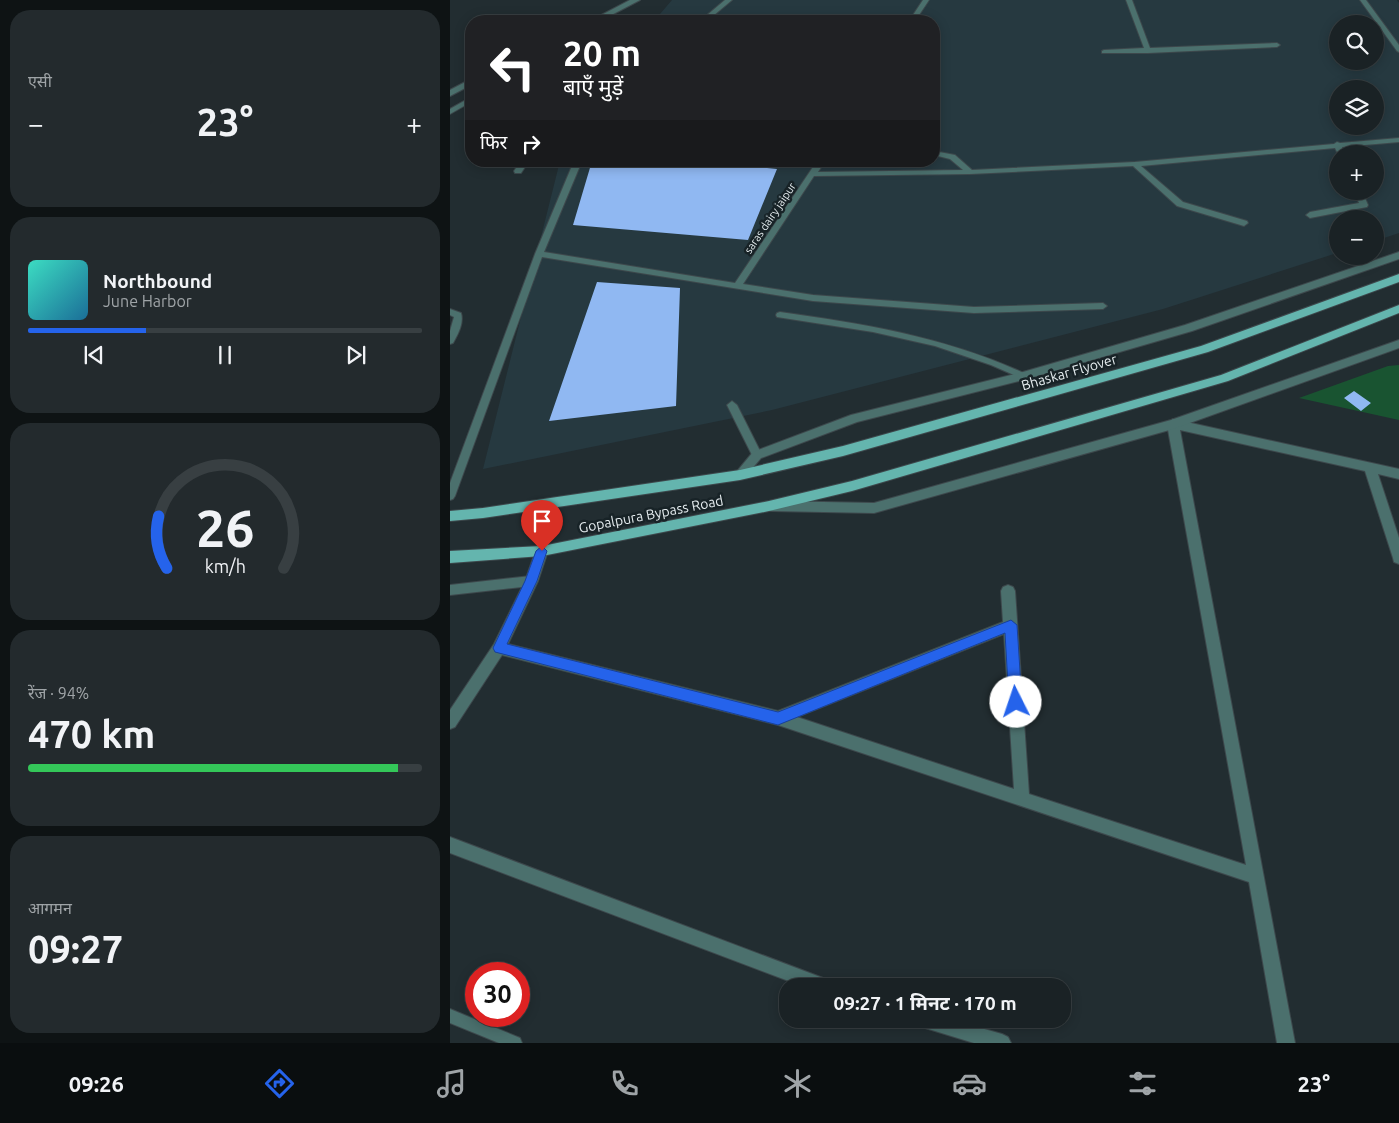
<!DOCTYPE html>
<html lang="hi">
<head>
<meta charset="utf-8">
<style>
	:root { --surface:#1a2225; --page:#232a2d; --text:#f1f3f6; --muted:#9fa4a7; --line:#383f42; --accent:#2563eb }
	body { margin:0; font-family:Ubuntu,"Noto Sans Devanagari",sans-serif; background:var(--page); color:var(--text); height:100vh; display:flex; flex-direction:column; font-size:19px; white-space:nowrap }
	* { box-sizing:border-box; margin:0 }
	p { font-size:16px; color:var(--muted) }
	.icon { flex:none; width:28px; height:28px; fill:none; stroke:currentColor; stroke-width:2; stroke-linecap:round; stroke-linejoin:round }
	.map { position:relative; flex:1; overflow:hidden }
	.details { display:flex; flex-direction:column; gap:10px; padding:10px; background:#0e1314; width:450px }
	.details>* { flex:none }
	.guide { position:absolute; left:15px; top:15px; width:475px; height:152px; border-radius:20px; box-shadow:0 2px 12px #0003,0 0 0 1px var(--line); background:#202124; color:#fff; overflow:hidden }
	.controls { position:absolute; left:879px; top:15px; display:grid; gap:10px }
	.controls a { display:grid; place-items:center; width:55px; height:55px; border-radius:50%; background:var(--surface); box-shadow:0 2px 12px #0003,0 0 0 1px var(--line); font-size:25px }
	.speed { position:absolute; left:15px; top:962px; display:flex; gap:10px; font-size:25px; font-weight:700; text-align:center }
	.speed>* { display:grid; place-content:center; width:65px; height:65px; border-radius:50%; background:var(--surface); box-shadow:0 2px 12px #0003,0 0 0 1px var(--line); line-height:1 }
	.speed .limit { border:8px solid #d22; background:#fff; color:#111 }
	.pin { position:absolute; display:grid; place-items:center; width:42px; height:42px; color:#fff; margin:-51px -21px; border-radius:50% 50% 50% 0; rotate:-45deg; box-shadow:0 0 5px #0007 }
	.pin .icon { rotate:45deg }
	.me { position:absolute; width:55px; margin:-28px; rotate:356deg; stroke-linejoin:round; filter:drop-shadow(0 0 4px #0008) }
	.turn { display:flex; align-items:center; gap:18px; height:105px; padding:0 15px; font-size:22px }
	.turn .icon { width:65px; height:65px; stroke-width:2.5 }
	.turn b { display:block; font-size:35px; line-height:42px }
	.then { display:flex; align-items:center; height:48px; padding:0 15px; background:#0003; gap:10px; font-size:19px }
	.big { font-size:38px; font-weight:700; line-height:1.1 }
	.details .tile { flex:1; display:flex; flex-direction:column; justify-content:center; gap:8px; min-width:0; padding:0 18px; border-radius:20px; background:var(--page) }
	.details .dial { align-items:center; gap:0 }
	.dial svg { height:130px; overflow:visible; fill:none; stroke:var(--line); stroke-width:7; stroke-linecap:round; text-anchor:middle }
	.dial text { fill:var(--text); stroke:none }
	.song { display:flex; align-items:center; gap:15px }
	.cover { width:60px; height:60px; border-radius:8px; background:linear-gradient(135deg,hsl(170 70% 55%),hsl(200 70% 35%)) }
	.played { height:5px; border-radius:2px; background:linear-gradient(90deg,var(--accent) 30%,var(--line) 30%) }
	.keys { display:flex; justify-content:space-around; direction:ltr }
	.heat { display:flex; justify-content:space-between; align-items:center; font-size:28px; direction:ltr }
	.charge { height:8px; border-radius:4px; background:linear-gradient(90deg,#34c759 94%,var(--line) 0) }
	.trip { position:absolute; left:329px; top:978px; width:292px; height:50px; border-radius:20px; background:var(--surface); box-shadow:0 2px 12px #0003,0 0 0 1px var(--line); font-weight:700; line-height:50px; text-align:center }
	.tab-bar { display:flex; height:80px; justify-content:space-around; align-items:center; background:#0a0e0f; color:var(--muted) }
	.tab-bar .icon { width:35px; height:35px }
	.tab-bar .active { color:var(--accent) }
	.tab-bar b { font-size:22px; color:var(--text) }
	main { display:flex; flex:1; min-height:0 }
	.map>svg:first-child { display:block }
</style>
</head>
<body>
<main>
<section class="details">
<div class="tile"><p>एसी</p>
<div class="heat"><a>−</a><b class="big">23°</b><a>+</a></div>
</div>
<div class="tile">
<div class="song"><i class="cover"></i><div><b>Northbound</b><p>June Harbor</p></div></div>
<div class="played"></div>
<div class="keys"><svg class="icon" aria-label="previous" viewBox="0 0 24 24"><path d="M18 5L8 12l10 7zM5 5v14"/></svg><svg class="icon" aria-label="pause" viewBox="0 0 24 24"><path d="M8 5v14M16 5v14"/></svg><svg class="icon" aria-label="next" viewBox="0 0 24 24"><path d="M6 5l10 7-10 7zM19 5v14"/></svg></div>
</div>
<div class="tile dial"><svg viewBox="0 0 100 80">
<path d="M14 69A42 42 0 1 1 86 69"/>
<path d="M14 69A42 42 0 0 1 9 37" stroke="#2563eb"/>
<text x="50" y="56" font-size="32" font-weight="700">26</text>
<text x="50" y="72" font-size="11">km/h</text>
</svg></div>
<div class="tile"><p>रेंज · 94%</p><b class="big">470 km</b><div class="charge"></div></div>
<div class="tile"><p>आगमन</p><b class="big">09:27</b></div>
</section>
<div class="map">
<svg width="949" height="1043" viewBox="0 0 949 1043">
	<rect width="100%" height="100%" fill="#222d31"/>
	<!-- built -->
	<path fill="#263940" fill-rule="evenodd" d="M 222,0 L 947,0 L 949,3 L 949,233 L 925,241 L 925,219 L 888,219 L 887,253 L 713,309 L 322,410 L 33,469 L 110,161 L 484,161 L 484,21 L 204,21 ZM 888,24 L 925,24 L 925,61 L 888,61 ZM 888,89 L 925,89 L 925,126 L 888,126 ZM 888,154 L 925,154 L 925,191 L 888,191 Z"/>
	<!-- green -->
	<path fill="#195431" d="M 949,365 L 949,420 L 849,398 L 938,366 Z"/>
	<!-- building -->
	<path fill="#90b8f2" d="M 142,161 L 253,161 L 327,169 L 298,240 L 123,225 Z
		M 147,282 L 230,288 L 226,406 L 99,421 Z
		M 904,391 L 921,403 L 911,411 L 894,398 Z"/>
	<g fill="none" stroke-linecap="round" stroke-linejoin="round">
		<!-- service casing -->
		<g stroke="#3d484c" stroke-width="2">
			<path id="service" d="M 275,0 L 282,0 L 257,21 L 250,21 Z
				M 473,0 L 479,0 L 465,21 L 459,21 Z
				M 676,0 L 682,0 L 700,48 L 827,43 L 830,45 L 827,47 L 698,53 L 652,53 L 652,51 L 654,50 L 694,48 Z
				M 910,0 L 916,0 L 949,45 L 949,52 L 947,51 Z
				M 21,97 L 21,102 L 0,114 L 0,109 Z
				M 949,138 L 949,142 L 892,147 L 895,154 L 888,154 L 885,148 L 691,166 L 733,202 L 797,221 L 798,223 L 794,226 L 727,206 L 683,166 L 520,174 L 364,176 L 293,284 L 363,295 L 524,307 L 653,303 L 657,306 L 653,309 L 524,313 L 363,301 L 92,257 L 5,496 L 3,499 L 0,500 L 0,483 L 85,254 L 124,161 L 132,161 L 94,252 L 285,283 L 367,161 L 375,161 L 368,172 L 513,170 L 500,159 L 484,155 L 484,151 L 505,155 L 522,170 L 685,162 L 884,144 L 887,142 L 890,143 Z
				M 71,161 L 79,161 L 71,173 L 65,173 L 64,171 Z
				M 904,191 L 912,191 L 918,205 L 917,207 L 860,218 L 856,215 L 860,212 L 909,203 Z
				M 0,309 L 11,313 C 14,323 8,334 3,343 L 0,344 L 0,331 L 4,317 L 0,315 Z
				M 330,312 C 416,324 496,337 576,374 L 577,376 L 573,379 L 541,365 L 485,346 L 423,332 L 327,317 L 326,315 L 327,313 Z
				M 282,401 L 287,405 L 312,455 L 310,458 L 307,459 L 302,455 L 277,405 Z
				M 81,576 L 85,578 L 86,581 L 85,584 L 81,586 L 0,595 L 0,585 Z
				M 0,1009 L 70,1038 L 72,1043 L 49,1043 L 0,1023 Z"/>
		</g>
		<!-- minor casing -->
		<g stroke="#3d484c" stroke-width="2">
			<path id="minor" d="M 180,0 L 190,0 L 150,21 L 140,21 Z
				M 21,79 L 21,85 L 0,96 L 0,90 Z
				M 723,419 L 949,469 L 949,479 L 928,474 L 949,538 L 949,564 L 944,562 L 943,558 L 915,471 L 730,430 L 845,1043 L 827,1043 L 799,882 L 328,725 L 52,655 L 5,727 L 0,729 L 0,710 L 44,644 L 75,581 L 87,547 L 92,546 L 97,547 L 98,551 L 88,581 L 58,644 L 328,711 L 553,622 L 551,591 L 553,587 L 558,585 L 563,587 L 565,591 L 579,794 L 796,865 L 717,424 ZM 554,634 L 564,789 L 347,717 Z
				M 0,837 L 373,978 L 379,980 L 381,986 L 352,986 L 0,853 Z
				M 464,1019 L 499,1019 L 552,1034 L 558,1037 L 561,1043 L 524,1043 L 472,1027 L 466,1025 Z"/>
		</g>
		<!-- tertiary casing -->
		<g stroke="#3d484c" stroke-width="2">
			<path id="tertiary" d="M 949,252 L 949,259 L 742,331 L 573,380 L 407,422 L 311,458 L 294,478 L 286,478 L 284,475 L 303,452 L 401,415 L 573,372 L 735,325 Z
				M 949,340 L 949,348 L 723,429 L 424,513 L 322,511 L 318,510 L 316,506 L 318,502 L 322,501 L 424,503 L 721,420 Z"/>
		</g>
		<!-- primary casing -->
		<g stroke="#3d484c" stroke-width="2">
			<path id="primary" d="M 949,274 L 949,282 L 758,352 L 393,456 L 290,480 L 33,518 L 0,521 L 0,511 L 33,508 L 290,470 L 393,446 L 751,346 Z
				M 949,305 L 949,313 L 778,381 L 402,491 L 319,511 L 92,556 L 0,563 L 0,551 L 92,546 L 319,501 L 402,481 L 771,375 Z"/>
		</g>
		<!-- service -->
		<use href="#service" fill="#4b706d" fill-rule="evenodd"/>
		<!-- minor -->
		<use href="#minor" fill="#4b706d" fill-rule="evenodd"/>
		<!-- tertiary -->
		<use href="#tertiary" fill="#4b706d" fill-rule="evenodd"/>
		<!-- primary -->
		<use href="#primary" fill="#64b5ae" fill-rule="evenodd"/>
	</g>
	<!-- route -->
	<path fill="#2563eb" stroke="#184099" d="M 92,546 L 97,551 L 87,581 L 57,644 L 328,712 L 561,620 L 567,625 L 572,702 L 570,706 L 566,708 L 561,706 L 559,702 L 555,633 L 328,725 L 45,652 L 43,648 L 75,581 L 86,551 Z"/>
	<g text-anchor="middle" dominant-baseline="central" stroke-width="5" stroke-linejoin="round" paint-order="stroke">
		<!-- far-street labels -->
		<g font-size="11" fill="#e5ecef" stroke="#182327">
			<text transform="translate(320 218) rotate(-56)">saras dairy jaipur</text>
		</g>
		<!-- street labels -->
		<g font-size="14" fill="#e5ecef" stroke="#182327">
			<text transform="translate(619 372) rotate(-16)">Bhaskar Flyover</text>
			<text transform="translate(201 514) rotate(-11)">Gopalpura Bypass Road</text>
		</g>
	</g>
</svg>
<div class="controls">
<a><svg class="icon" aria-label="search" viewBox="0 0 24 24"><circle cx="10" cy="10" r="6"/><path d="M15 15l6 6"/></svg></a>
<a><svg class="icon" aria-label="layers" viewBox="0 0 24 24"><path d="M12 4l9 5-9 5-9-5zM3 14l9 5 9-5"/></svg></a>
<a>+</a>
<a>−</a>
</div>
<div class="speed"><div class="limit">30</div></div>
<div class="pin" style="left:92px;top:551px;background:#d93025"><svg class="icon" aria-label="arrive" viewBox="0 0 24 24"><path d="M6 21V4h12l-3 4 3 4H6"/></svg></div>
<svg class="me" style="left:566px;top:702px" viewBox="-20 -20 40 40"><circle r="19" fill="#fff"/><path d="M0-13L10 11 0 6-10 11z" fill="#2563eb"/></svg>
<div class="trip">09:27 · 1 मिनट · 170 m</div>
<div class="guide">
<div class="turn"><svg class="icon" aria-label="left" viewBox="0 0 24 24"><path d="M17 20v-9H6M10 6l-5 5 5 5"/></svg><div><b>20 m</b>बाएँ मुड़ें</div></div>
<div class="then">फिर<svg class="icon" aria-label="right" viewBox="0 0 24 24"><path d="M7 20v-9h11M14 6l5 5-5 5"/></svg></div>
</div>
</div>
</main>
<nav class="tab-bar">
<b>09:26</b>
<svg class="icon active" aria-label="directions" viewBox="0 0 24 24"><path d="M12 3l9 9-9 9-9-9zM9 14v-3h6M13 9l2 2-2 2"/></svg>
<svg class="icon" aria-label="music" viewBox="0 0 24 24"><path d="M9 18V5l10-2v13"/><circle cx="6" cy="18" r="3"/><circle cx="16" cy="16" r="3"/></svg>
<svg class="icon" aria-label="phone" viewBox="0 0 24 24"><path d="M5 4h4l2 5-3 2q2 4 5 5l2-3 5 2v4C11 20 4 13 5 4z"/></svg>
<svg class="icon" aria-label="climate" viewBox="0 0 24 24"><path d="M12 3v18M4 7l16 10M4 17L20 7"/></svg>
<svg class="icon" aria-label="car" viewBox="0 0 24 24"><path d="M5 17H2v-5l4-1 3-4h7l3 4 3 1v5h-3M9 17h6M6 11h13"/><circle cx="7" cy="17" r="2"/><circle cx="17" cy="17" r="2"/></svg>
<svg class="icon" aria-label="filters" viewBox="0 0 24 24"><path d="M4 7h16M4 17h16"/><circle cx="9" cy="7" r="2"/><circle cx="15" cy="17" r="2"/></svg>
<b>23°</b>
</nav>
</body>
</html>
